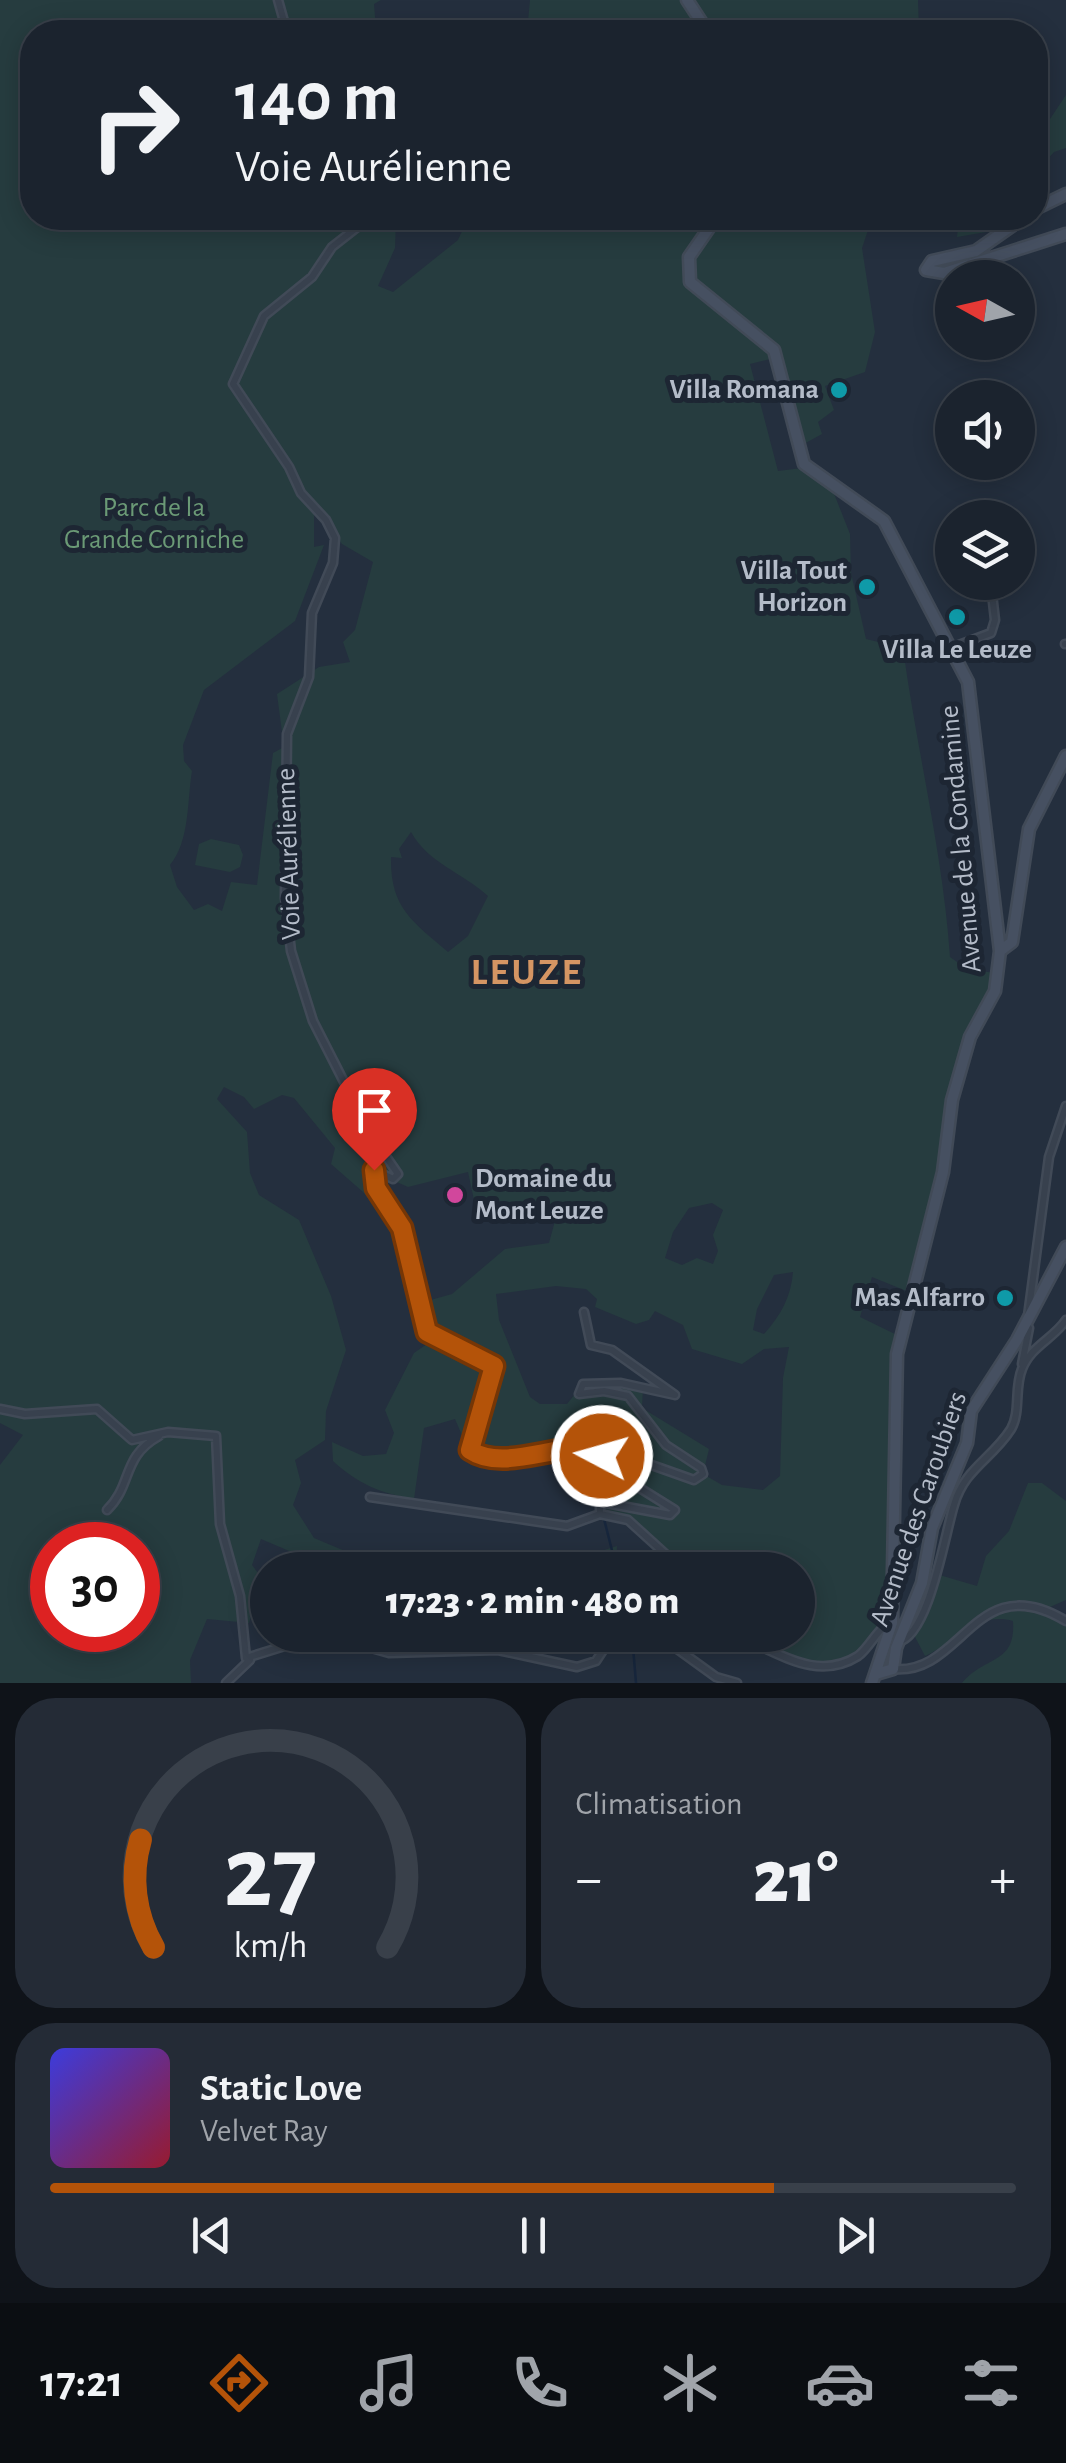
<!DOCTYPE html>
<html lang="fr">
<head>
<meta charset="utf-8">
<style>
	:root { --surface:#1b232e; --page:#242b36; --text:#f1f3f6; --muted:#a0a4aa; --line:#39404a; --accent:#b45309 }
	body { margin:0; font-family:"Alegreya Sans",sans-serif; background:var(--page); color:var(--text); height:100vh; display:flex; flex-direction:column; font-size:38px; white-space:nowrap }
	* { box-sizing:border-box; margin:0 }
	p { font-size:32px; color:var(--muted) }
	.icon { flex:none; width:55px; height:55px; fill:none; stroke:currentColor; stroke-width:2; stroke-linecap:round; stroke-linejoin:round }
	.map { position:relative; height:1683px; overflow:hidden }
	.details { display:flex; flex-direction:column; gap:15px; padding:15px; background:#0f1319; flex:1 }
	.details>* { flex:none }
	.guide { position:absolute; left:20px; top:20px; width:1028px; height:210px; border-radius:40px; box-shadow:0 5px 25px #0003,0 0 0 2px var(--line); background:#1b232e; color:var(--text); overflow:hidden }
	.needle { width:65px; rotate:278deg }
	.fabs { position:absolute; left:935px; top:260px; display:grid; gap:20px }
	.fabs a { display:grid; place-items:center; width:100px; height:100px; border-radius:50%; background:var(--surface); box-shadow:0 5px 25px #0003,0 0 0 2px var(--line); font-size:50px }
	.speed { position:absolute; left:30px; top:1522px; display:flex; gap:20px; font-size:50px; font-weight:700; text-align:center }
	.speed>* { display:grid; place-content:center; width:130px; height:130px; border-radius:50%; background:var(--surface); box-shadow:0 5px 25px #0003,0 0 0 2px var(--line); line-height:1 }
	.speed .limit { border:15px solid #d22; background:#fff; color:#111 }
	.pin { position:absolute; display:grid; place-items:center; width:85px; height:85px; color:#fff; margin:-102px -42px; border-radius:50% 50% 50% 0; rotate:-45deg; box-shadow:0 0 10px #0007 }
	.pin .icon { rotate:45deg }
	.me { position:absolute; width:110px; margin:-55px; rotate:276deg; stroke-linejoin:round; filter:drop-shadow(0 0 8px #0008) }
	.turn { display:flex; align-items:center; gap:35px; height:210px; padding:0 50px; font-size:45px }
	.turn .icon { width:130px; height:130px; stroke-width:2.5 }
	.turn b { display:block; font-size:70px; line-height:85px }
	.big { font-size:75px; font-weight:800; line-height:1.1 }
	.details .tile { flex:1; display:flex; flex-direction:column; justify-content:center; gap:15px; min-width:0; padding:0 35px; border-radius:40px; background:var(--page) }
	.details .dial { align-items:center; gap:0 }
	.dial svg { height:260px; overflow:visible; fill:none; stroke:var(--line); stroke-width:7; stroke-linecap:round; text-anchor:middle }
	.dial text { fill:var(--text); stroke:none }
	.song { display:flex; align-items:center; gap:30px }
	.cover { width:120px; height:120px; border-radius:15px; background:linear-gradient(135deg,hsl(240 70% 55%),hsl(350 70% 35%)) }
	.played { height:10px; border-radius:5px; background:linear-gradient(90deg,var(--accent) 75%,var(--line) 75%) }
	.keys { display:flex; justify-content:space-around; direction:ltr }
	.heat { display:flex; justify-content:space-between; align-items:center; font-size:55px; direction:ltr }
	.details .tiles { flex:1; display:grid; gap:15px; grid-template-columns:1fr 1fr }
	.tile:last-child { grid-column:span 2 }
	.trip { position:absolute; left:250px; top:1552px; width:565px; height:100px; border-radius:50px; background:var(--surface); box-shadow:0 5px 25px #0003,0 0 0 2px var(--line); font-weight:800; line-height:100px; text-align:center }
	.dock { display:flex; height:160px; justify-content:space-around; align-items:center; background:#0b0e12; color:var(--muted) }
	.dock .icon { width:70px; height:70px }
	.dock .current { color:var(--accent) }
	.dock b { font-size:45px; color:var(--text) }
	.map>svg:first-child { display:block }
</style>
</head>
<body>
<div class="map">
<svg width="1066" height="1683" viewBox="0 0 1066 1683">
	<rect width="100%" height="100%" fill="#242f3e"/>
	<!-- green -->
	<path fill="#263c3f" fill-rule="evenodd" d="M 0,0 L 381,0 L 374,4 L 376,29 L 381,32 L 32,32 L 32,218 L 396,218 L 395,248 L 378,286 L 393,292 L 458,240 L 468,218 L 872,218 L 862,248 L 875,332 L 865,372 L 825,386 L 834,410 L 818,422 L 822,434 L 802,445 L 783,356 L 750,364 L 778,471 L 802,468 L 833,491 L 850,534 L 851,573 L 866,639 L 903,648 C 917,752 943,853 950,957 L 967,969 L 995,973 L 957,1062 L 944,1115 L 941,1160 L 909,1292 L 872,1277 L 860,1317 L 897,1335 L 889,1394 L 888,1616 C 865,1641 855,1667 815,1670 L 733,1635 L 798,1635 L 798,1570 L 690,1570 L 621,1516 L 600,1514 L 605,1463 L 597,1451 L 529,1459 L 470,1454 L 455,1419 L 424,1428 L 414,1499 C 380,1493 358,1484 333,1461 L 332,1442 L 363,1456 L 386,1454 L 394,1433 L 385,1410 L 414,1353 L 430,1342 L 421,1313 L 427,1301 L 452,1294 L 505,1249 L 549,1243 L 558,1210 L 516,1214 L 511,1202 L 474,1200 L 468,1172 L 408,1187 L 372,1171 L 403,1241 L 363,1192 L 331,1164 L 335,1148 L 294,1098 L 282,1095 L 254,1109 L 244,1097 L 224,1087 L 217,1099 L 247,1132 L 250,1173 L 259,1195 L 299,1220 L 331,1296 L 346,1350 L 326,1411 L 325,1440 L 295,1460 L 301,1483 L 293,1505 L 314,1538 L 352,1554 L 449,1551 L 505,1558 L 556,1553 L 573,1560 L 617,1546 L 616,1570 L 334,1570 L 261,1539 L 252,1565 L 261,1577 L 249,1623 L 207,1619 L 190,1660 L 191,1683 L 0,1683 L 0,1465 L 23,1435 L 0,1423 ZM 314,508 L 342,544 L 373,562 L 355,630 L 343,642 L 350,662 L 319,667 L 277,694 L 284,747 L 273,753 L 257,885 L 231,882 L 222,911 L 208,904 L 194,910 L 177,887 L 170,865 C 190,841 187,801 192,771 L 184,761 L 183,745 L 204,690 L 295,621 L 324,545 L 314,547 ZM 411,832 C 429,864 462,872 488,896 L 468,936 L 448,952 C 412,921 390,908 391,857 L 402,858 L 399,849 ZM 712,1203 L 723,1210 L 713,1235 L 718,1251 L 713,1264 L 697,1258 L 682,1265 L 665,1258 L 673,1232 L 689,1208 ZM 793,1272 C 791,1297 781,1315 764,1334 L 753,1330 L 757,1309 L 774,1275 ZM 556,1286 L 586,1289 L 597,1299 L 595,1307 L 636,1324 L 649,1320 L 655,1311 L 683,1325 L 692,1349 L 742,1364 L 764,1349 L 789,1347 L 783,1378 L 780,1476 L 763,1490 L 722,1485 L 703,1474 L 709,1449 L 642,1408 L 643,1386 L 583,1384 L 567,1404 L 540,1404 L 530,1397 L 499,1320 L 496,1294 ZM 52,1545 L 138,1545 L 138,1630 L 52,1630 Z
		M 530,0 L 918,0 L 919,32 L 527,32 Z
		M 1066,95 L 1066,148 L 1054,152 L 1035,173 L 1035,124 L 1044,128 Z
		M 959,218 L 1010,218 L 992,231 L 957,237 Z
		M 211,839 L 239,845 L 243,855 L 240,867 L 230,872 L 195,865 L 199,844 Z
		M 1028,1483 L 1042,1483 L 1066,1501 L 1066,1600 L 1043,1610 L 1066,1624 L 1066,1683 L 962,1683 C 985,1655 1016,1665 1013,1621 C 976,1611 956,1643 925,1656 L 914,1635 L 936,1574 L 977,1586 L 986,1556 L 1009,1531 Z"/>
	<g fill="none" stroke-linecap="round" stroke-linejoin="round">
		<!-- stream -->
		<path stroke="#17263c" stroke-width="2.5" d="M 604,1519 L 617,1570
			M 632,1635 L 636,1683"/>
		<!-- street casing -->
		<g stroke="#414a57" stroke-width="11">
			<path id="street" d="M 278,0 L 287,32
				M 369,218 L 332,247 L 312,277 L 264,316 L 233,384 L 289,467 L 301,493 L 326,520 L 335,538 L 333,563 L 312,613 L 309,677 L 287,734 L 285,898 L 291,951 L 313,1021 L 371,1135 L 398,1174 L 393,1179 L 374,1170 L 371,1174 L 402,1228 L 427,1332 L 494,1366 L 470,1450 C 505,1474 558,1448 597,1451 L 622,1477 L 675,1510 L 670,1515 L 606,1503 L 600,1505 L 600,1514 L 628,1520 L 683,1570
				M 1065,644 L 1066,644
				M 951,648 L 991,633 L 995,620 L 991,585
				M 584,1312 L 591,1345 L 612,1350 L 675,1395 L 621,1383 L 583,1384 L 579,1394 L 604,1391 L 628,1396 L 666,1445 L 701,1468 L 703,1474 L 694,1480 L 612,1451 L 603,1456
				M 1028,1316 L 1049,1157 L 1066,1106
				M 1022,1364 L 1029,1328
				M 0,1409 L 25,1414 L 97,1409 L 132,1440 L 168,1432 L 216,1436 L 220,1524 L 240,1596 L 246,1658 L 320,1635
				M 370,1497 L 567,1526 L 600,1514
				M 107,1510 C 133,1485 121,1457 159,1436
				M 326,1635 L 389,1653 L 498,1650 L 577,1667 L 596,1661 L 613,1635
				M 658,1635 L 716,1677 L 737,1683
				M 734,1635 C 776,1650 815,1683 858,1656 C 871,1646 877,1628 891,1623
				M 750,1635 L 760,1635
				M 898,1642 C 929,1636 945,1533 954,1505 C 964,1469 992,1459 1011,1429 C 1021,1412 1014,1388 1022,1369 C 1031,1346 1053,1339 1066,1320
				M 893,1669 C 963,1676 975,1566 1066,1621
				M 226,1683 L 250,1660"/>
		</g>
		<!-- secondary casing -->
		<g stroke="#414a57" stroke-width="15">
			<path id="secondary" d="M 687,0 L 708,32
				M 1035,209 L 1066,194
				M 716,218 L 689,257 L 690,282 L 774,350 L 804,464 L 884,521 L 968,682 L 1000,951 L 995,991 L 970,1037 L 952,1100 L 943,1172 L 897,1354 L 892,1623 L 872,1683
				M 1023,218 L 976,251 L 932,261 L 926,270 L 944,273 L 1066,234
				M 1000,951 L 1012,942 L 1029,829 L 1066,756
				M 876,1674 L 893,1669 L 896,1648 L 922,1583 L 932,1528 L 967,1443 L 971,1411 L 1017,1340 L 1066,1247"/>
		</g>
		<!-- street -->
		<use href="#street" stroke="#38414e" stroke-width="6"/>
		<!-- secondary -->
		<use href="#secondary" stroke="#465061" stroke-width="10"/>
	</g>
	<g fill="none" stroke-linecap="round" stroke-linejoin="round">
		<!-- route casing -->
		<g stroke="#753606" stroke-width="25">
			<path id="route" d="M 374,1170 L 376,1188 L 402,1228 L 427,1332 L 494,1366 L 470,1450 C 508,1476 575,1432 602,1456"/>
		</g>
		<!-- route -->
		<use href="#route" stroke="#b45309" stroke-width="18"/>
	</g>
	<!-- markers -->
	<g fill="#0f9aa8" stroke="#1d2633" stroke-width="4">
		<circle cx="839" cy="390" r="10"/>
		<circle cx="867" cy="587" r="10"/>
		<circle cx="957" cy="617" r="10"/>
		<circle cx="1005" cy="1298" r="10"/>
	</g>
	<circle fill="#d1479c" stroke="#1d2633" stroke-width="4" cx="455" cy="1195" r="10"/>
	<g text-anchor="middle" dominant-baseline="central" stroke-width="10" stroke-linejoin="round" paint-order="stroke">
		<!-- poi labels -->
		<g font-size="28" font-weight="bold" fill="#b4bcc9" stroke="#1d2633" text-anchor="end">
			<text x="819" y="390">Villa Romana</text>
			<text x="847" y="571">Villa Tout<tspan x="847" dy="32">Horizon</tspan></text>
			<text x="957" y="650" text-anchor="middle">Villa Le Leuze</text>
			<text x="475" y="1179" text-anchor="start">Domaine du<tspan x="475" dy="32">Mont Leuze</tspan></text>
			<text x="985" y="1298">Mas Alfarro</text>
		</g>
		<!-- park labels -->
		<g font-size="28" fill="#6b9a76" stroke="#1d2633">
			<text x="154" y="508">Parc de la<tspan x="154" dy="32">Grande Corniche</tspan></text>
		</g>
		<!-- street labels -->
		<g font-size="28" fill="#b4bcc9" stroke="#1d2633">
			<text transform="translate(961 839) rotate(-95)">Avenue de la Condamine</text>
			<text transform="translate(289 854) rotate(-92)">Voie Aurélienne</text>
			<text transform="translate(919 1509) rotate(-71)">Avenue des Caroubiers</text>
		</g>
		<!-- district labels -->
		<g font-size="38" font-weight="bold" letter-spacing="2.5" fill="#d59563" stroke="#1d2633">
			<text x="527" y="973">LEUZE</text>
		</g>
	</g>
</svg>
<div class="fabs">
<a><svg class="needle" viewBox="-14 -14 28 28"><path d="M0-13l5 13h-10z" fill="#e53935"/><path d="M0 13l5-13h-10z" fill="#a0a4aa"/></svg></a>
<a><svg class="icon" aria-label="sound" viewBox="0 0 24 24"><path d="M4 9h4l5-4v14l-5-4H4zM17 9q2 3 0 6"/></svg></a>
<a><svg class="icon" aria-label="layers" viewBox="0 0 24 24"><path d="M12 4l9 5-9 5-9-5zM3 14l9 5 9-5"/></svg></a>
</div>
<div class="speed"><div class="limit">30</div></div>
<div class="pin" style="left:374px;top:1170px;background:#d93025"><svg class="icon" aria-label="arrive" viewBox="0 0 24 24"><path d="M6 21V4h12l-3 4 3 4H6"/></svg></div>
<svg class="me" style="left:602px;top:1456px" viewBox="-20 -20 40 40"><circle r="17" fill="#b45309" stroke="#fff" stroke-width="3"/><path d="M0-11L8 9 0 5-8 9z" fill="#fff"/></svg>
<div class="trip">17:23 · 2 min · 480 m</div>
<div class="guide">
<div class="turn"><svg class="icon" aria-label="right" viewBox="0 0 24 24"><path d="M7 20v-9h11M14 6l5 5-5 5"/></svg><div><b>140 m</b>Voie Aurélienne</div></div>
</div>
</div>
<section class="details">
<div class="tiles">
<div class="tile dial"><svg viewBox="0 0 100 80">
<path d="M14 69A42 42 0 1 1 86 69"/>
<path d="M14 69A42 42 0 0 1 10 36" stroke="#b45309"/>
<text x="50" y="56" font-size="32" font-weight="700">27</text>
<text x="50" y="72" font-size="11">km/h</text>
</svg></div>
<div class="tile"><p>Climatisation</p>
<div class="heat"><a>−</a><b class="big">21°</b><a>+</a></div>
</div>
<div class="tile">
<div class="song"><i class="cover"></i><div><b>Static Love</b><p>Velvet Ray</p></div></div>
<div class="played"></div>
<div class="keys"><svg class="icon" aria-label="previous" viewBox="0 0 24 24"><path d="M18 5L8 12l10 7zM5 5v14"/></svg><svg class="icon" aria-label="pause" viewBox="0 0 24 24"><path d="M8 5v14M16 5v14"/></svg><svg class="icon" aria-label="next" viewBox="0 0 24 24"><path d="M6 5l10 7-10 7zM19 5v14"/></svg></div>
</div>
</div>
</section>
<nav class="dock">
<b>17:21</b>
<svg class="icon current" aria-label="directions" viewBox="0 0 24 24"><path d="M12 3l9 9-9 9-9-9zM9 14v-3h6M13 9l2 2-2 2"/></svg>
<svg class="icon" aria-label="music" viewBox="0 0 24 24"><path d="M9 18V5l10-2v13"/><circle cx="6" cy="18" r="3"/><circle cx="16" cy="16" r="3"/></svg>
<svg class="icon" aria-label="phone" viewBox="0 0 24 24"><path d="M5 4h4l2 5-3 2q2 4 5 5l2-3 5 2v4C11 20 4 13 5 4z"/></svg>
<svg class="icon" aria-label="climate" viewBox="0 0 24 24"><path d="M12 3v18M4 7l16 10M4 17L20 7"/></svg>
<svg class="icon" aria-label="car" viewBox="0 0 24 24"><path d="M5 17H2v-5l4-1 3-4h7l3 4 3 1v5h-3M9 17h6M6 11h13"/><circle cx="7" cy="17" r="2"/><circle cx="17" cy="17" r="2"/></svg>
<svg class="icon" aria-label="filters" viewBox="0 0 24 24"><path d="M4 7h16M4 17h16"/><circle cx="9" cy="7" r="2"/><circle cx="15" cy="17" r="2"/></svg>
</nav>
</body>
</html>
